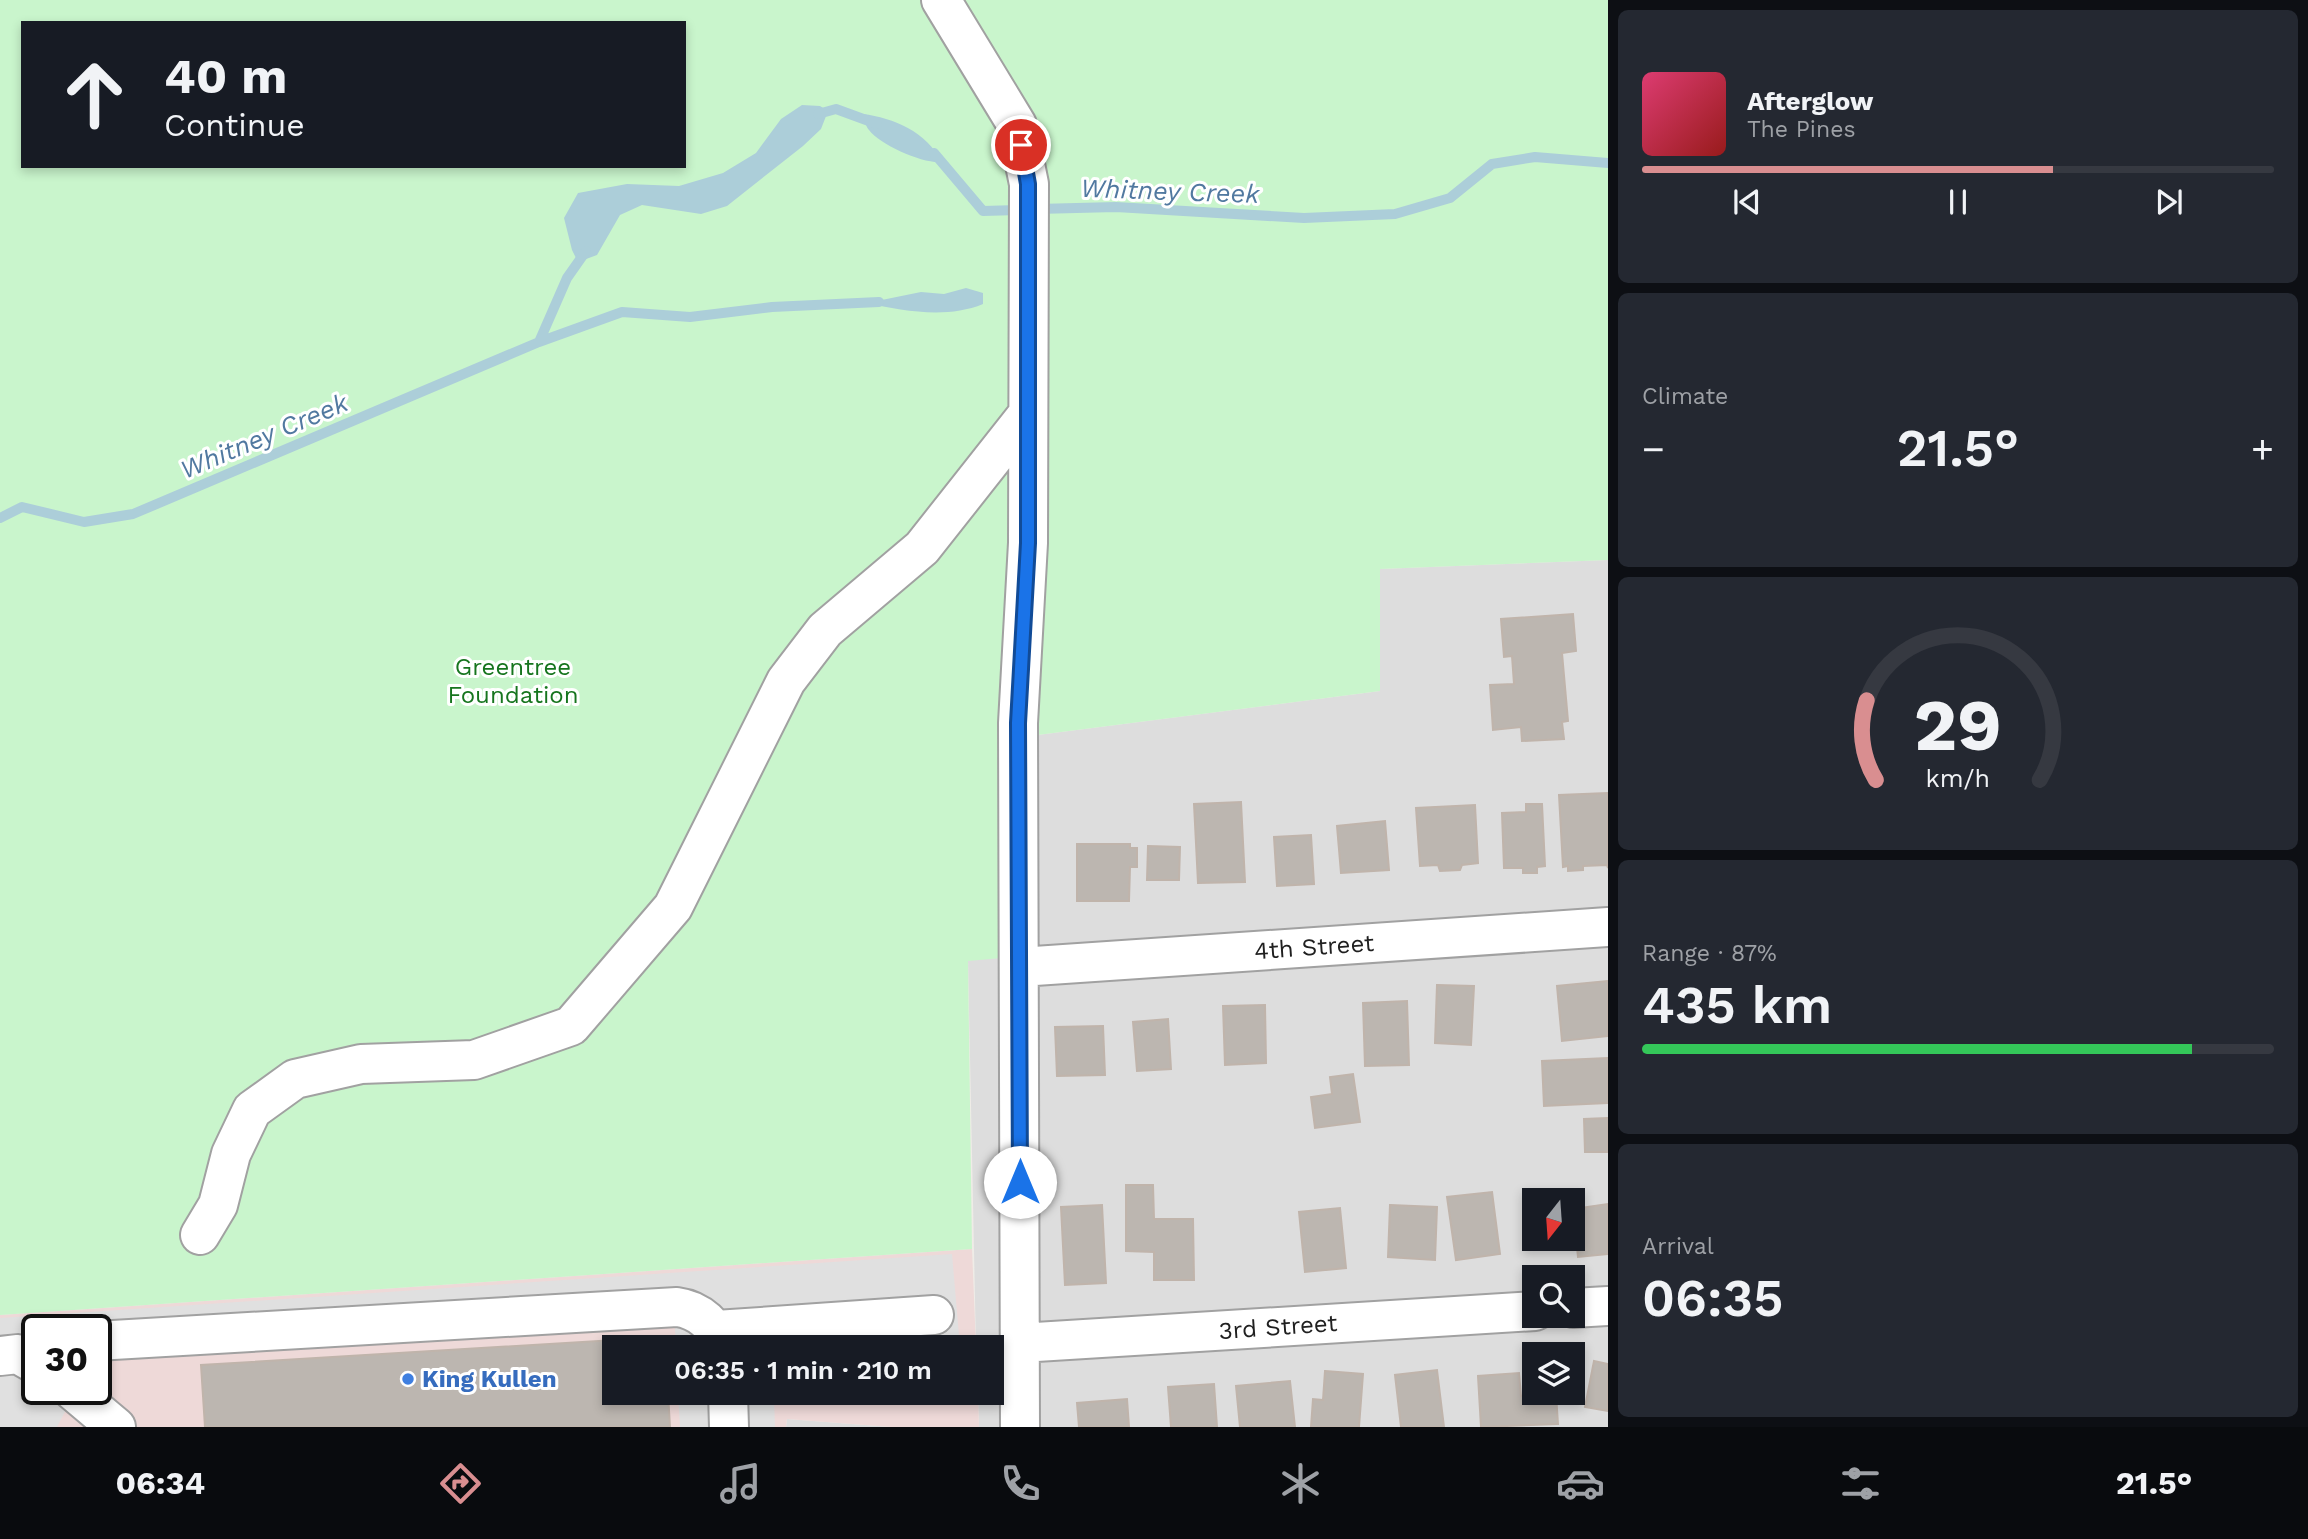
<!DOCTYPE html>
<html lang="en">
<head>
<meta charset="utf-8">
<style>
	:root { --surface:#171b24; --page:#242831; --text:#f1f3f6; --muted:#9ea1a6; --line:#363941; --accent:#d98e90 }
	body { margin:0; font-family:"Work Sans",sans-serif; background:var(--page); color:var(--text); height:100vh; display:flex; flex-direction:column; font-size:26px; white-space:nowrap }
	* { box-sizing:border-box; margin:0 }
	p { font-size:23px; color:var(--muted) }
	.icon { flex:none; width:38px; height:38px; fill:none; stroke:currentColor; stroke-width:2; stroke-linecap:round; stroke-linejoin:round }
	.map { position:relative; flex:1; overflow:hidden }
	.side { display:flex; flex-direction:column; gap:10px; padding:10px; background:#0d0f14; width:700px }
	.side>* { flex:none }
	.hud { position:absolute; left:21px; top:21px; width:665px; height:147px; border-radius:0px; box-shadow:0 4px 10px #0003; background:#171b24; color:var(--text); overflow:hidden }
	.needle { width:46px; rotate:197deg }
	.buttons { position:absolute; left:1522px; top:1188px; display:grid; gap:14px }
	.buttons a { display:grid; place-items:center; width:63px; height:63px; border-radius:0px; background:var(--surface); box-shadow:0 4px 10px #0003; font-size:35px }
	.speed { position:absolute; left:21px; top:1314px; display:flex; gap:14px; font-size:35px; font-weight:700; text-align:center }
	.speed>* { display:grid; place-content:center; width:91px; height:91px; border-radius:50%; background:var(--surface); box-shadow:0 4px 10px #0003; line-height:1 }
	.speed .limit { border:4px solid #111; border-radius:10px; background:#fff; color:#111 }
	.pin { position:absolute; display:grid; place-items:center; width:60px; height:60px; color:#fff; margin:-30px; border:4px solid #fff; border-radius:50%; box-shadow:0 2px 7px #0007 }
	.me { position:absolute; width:77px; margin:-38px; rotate:0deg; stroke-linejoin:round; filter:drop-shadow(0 0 5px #0008) }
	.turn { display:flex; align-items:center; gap:24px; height:147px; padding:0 28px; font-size:32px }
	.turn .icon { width:91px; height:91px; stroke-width:2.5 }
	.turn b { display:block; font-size:49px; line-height:60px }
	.big { font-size:52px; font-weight:600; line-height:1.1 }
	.side .card { flex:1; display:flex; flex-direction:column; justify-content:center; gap:10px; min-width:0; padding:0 24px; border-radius:10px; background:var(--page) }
	.side .dial { align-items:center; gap:0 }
	.dial svg { height:182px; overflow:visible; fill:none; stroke:var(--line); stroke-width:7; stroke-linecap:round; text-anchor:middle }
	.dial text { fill:var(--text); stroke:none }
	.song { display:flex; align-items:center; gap:21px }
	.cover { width:84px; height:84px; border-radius:10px; background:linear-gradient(135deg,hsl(340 70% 55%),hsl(0 70% 35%)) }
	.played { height:7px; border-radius:4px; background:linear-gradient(90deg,var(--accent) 65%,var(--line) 65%) }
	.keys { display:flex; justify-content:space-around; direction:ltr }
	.heat { display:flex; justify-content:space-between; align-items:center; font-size:38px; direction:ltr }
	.charge { height:10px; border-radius:5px; background:linear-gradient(90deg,#34c759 87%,var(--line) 0) }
	.trip { position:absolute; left:602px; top:1335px; width:402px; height:70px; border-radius:0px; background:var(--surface); box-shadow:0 4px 10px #0003; font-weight:600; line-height:70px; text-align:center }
	.tab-bar { display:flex; height:112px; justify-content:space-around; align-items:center; background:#090b0e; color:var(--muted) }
	.tab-bar .icon { width:49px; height:49px }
	.tab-bar .current { color:var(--accent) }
	.tab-bar b { font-size:32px; color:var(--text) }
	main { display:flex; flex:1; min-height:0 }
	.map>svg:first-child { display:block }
</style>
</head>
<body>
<main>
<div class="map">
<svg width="1608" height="1427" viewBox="0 0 1608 1427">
	<rect width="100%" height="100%" fill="#efece7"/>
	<!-- residential -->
	<path fill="#ddd" fill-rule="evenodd" d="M 1608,560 L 1608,1427 L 979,1427 L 978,1393 L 992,1393 L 992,1348 L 976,1347 L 968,960 L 1024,956 L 1022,737 L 1380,691 L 1380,569 ZM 1535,1200 L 1573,1200 L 1573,1239 L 1535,1239 ZM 1535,1278 L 1573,1278 L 1573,1316 L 1535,1316 ZM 1535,1354 L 1573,1354 L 1573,1393 L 1535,1393 Z
		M 787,1419 L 891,1427 L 786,1427 Z"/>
	<!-- commercial -->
	<path fill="#eed9d8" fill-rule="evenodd" d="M 972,1249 L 976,1347 L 614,1348 L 614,1393 L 978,1393 L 979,1427 L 891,1427 L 787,1419 L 786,1427 L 0,1427 L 0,1315 ZM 37,1330 L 96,1330 L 96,1390 L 37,1390 Z"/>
	<!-- park -->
	<path fill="#c9f5cc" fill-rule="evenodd" d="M 0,0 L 1608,0 L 1608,560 L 1380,569 L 1380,691 L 1022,737 L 1025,956 L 968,961 L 972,1249 L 0,1315 ZM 23,23 L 684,23 L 684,166 L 23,166 Z"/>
	<!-- parking -->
	<path fill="#e0e0e0" d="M 952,1254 L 960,1347 L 676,1347 L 674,1312 L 37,1330 L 37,1390 L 61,1390 L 72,1398 L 57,1427 L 0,1427 L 0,1318 Z
		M 678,1393 L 867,1393 L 774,1399 L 775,1427 L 680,1427 Z"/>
	<!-- water -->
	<path fill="#acced9" d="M 802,105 L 820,106 L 828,111 L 821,129 L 803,146 L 727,206 L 701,214 L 642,205 L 620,215 L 597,255 L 578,262 L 572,250 L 564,218 L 578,193 L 627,184 L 679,186 L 723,173 L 756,153 L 781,119 Z
		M 863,114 C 893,118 928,132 941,162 C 924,164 880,145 869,130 C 866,127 864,119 863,114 Z
		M 966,288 L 983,293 L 983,304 C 947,319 903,311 867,303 L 921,292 L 944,294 Z"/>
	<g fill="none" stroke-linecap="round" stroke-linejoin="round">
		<!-- stream -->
		<path stroke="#acced9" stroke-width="10" d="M 818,114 L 836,109 L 877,124
			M 934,153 L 983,211 L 1022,210
			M 1037,209 L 1116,207 L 1304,218 L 1395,214 L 1450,198 L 1492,164 L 1535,157 L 1608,163
			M 539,342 L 622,312 L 690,317 L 772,307 L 879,302
			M 0,518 L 22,507 L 84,522 L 133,514 L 539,342 L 567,278 L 586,251"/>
	</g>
	<!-- building -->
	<path fill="#bcb6b0" stroke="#c0b4ab" stroke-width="2" d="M 1573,614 L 1576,651 L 1562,653 L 1568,721 L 1562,722 L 1564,739 L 1522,741 L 1521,727 L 1493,730 L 1490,685 L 1514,684 L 1512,656 L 1504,657 L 1501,619 Z
		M 1608,793 L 1608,868 L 1607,865 L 1583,866 L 1583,870 L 1568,871 L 1568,866 L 1563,867 L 1559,795 Z
		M 1241,802 L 1245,882 L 1198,883 L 1194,804 Z
		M 1526,804 L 1542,804 L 1545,866 L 1537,867 L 1537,873 L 1523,873 L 1523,868 L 1504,868 L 1502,813 L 1526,812 Z
		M 1475,805 L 1478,863 L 1462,865 L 1460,870 L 1440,871 L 1438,865 L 1420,866 L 1416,808 Z
		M 1385,821 L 1389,870 L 1341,873 L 1337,826 Z
		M 1311,835 L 1314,884 L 1277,886 L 1274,837 Z
		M 1077,844 L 1130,844 L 1130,848 L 1137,848 L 1137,867 L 1130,867 L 1129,901 L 1077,901 Z
		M 1148,846 L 1180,847 L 1179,880 L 1147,880 Z
		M 1608,981 L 1608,1036 L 1562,1041 L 1557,986 Z
		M 1437,985 L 1474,986 L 1471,1045 L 1435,1043 Z
		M 1407,1001 L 1409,1065 L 1365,1066 L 1363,1003 Z
		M 1265,1005 L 1266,1063 L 1225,1065 L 1223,1006 Z
		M 1168,1019 L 1171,1069 L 1137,1071 L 1133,1022 Z
		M 1103,1026 L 1105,1075 L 1057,1076 L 1055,1027 Z
		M 1608,1058 L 1608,1103 L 1544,1106 L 1542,1061 Z
		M 1353,1074 L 1360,1122 L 1315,1128 L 1311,1097 L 1332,1094 L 1330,1077 Z
		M 1608,1118 L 1608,1152 L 1585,1152 L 1584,1119 Z
		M 1126,1185 L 1153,1185 L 1154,1219 L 1193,1219 L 1194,1280 L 1154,1280 L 1154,1252 L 1126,1251 Z
		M 1492,1192 L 1500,1254 L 1456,1260 L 1447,1197 Z
		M 1608,1204 L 1608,1254 L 1578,1257 L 1573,1209 Z
		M 1102,1205 L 1106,1283 L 1065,1285 L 1061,1207 Z
		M 1390,1205 L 1437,1207 L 1435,1260 L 1388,1257 Z
		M 1340,1208 L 1346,1268 L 1305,1272 L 1299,1212 Z
		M 664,1337 L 665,1348 L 614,1348 L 614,1393 L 668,1393 L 670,1427 L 205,1427 L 201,1365 Z
		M 1594,1361 L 1608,1364 L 1608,1411 L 1585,1407 Z
		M 1437,1370 L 1444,1427 L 1401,1427 L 1395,1375 Z
		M 1325,1371 L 1363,1374 L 1359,1427 L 1311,1427 L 1313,1399 L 1323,1400 Z
		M 1519,1373 L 1521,1396 L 1556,1394 L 1558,1424 L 1481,1427 L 1478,1376 Z
		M 1290,1381 L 1295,1427 L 1240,1427 L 1236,1386 Z
		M 1214,1384 L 1217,1427 L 1171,1427 L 1168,1387 Z
		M 1127,1399 L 1129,1427 L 1079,1427 L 1077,1403 Z"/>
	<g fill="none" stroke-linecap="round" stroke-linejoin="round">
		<!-- minor casing -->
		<g stroke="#a1a1a1" stroke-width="42">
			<path id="minor" d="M 941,0 L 1017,125 L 1029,184 L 1028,543 L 1018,723 L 1020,1427
				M 1020,967 L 1608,927
				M 200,1235 L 218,1205 L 231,1154 L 252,1110 L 295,1079 L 361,1064 L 474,1060 L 571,1026 L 673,907 L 786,681 L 825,630 L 922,548 L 1027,415
				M 1573,1308 L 1608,1306
				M 716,1330 L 934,1315
				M 96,1341 L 677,1307 C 700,1310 716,1326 724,1348
				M 1020,1343 L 1535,1311
				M 0,1356 L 18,1354 L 37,1365
				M 72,1390 L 116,1427
				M 728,1393 L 729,1427"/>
		</g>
		<!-- minor -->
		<use href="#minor" stroke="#fff" stroke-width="38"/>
	</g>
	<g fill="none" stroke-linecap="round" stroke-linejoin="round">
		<!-- route casing -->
		<g stroke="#114b97" stroke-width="18">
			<path id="route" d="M 1020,1182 L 1018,723 L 1028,543 L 1028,184 L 1021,145"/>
		</g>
		<!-- route -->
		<use href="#route" stroke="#1a73e8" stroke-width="12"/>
	</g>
	<!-- markers -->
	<circle fill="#3f7fe0" stroke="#fff" stroke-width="2.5" cx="408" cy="1379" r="7"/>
	<g text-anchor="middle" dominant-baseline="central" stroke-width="6" stroke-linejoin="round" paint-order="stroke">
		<!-- park labels -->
		<g font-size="24" fill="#16751e" stroke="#fff">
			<text x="513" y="667">Greentree<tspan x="513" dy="28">Foundation</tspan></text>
		</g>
		<!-- street labels -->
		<g font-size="24" fill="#202020" stroke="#fff">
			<text transform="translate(1314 947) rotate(-4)">4th Street</text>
			<text transform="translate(1278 1327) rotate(-4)">3rd Street</text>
		</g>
		<!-- shop labels -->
		<g font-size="24" font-weight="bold" fill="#366cbe" stroke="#fff" text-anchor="start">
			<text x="422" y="1379">King Kullen</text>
		</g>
		<!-- water labels -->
		<g font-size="26" font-style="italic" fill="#5179a0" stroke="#fff">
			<text transform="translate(1170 191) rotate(2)">Whitney Creek</text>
			<text transform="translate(264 436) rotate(-23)">Whitney Creek</text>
		</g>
	</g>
</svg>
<div class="buttons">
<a><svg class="needle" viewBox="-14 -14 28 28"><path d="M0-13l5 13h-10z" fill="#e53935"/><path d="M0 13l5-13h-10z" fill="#9ea1a6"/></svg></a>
<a><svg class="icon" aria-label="search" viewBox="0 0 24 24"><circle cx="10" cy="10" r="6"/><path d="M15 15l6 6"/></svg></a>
<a><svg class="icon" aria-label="layers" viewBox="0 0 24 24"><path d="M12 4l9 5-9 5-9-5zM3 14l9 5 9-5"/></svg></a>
</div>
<div class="speed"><div class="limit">30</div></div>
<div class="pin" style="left:1021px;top:145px;background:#d93025"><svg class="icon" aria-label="arrive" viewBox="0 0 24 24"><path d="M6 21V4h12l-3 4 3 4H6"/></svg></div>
<svg class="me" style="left:1020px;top:1182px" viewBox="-20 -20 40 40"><circle r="19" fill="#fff"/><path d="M0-13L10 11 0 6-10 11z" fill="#1a73e8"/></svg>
<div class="trip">06:35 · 1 min · 210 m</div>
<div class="hud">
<div class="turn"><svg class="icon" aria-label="ahead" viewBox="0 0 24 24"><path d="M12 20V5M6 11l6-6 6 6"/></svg><div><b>40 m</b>Continue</div></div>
</div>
</div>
<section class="side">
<div class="card">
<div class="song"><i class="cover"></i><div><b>Afterglow</b><p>The Pines</p></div></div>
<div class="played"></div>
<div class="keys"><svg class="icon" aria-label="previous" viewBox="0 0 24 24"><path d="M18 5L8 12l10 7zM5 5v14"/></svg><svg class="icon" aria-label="pause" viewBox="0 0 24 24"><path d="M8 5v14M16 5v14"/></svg><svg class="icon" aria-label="next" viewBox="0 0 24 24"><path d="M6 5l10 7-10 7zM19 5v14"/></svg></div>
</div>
<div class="card"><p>Climate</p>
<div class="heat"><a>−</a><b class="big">21.5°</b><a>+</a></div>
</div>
<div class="card dial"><svg viewBox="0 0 100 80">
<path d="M14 69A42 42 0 1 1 86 69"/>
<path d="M14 69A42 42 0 0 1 10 34" stroke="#d98e90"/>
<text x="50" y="56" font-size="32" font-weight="700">29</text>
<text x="50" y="72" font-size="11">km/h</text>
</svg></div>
<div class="card"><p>Range · 87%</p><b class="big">435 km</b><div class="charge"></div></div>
<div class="card"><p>Arrival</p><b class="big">06:35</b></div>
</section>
</main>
<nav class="tab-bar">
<b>06:34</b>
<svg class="icon current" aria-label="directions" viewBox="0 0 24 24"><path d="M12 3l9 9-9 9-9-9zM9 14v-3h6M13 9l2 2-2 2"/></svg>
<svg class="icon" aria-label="music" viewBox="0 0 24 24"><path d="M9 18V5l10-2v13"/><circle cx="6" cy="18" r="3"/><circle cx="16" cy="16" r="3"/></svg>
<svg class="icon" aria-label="phone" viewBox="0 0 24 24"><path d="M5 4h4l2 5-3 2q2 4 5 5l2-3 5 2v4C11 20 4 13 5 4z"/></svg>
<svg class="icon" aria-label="climate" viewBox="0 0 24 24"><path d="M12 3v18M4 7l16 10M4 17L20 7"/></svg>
<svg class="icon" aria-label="car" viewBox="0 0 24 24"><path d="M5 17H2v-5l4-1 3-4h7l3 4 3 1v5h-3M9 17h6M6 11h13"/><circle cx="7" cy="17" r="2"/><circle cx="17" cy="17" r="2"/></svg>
<svg class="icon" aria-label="filters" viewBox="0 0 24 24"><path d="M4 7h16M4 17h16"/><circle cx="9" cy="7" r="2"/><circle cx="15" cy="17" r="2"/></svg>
<b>21.5°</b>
</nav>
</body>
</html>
